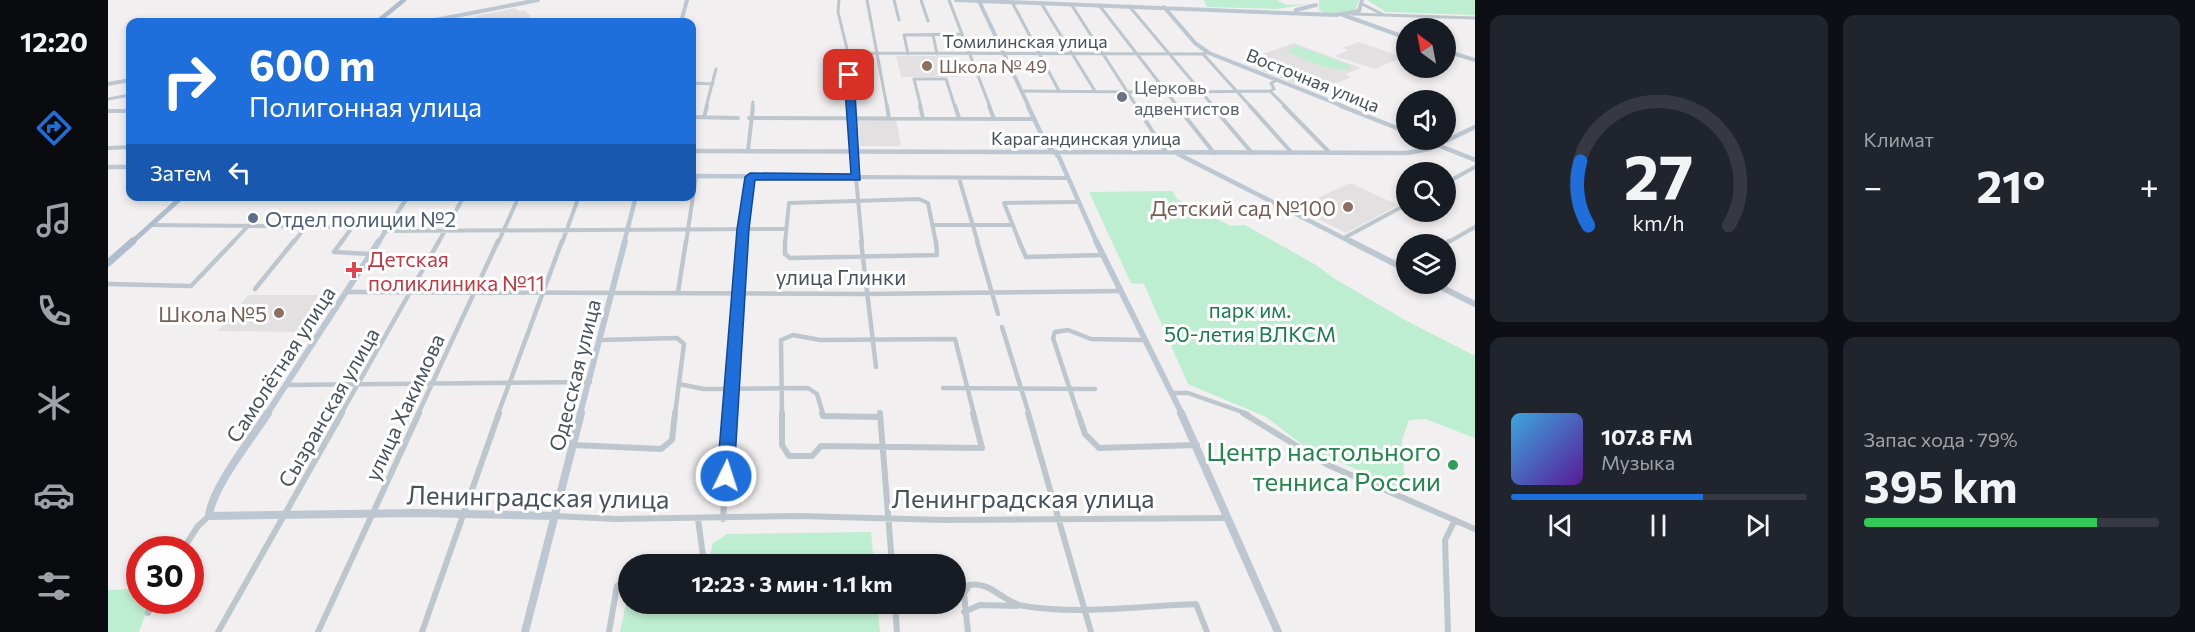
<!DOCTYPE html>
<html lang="ru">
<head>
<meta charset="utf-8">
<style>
	:root { --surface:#171b24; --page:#20242c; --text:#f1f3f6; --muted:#9ea1a6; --line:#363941; --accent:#1e6edb }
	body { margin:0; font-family:Commissioner,sans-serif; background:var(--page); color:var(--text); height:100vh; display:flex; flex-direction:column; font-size:22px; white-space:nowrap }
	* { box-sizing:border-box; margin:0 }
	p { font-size:20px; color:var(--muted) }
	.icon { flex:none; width:33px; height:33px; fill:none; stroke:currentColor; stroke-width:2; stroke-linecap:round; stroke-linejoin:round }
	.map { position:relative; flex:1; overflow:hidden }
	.side { display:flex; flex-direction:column; gap:15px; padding:15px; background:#0d0f14; width:720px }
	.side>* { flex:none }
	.guide { position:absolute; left:18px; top:18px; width:570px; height:183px; border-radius:12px; box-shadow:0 3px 9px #0003; background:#1e6edb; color:#fff; overflow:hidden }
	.needle { width:39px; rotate:328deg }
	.tools { position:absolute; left:1288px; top:18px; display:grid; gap:12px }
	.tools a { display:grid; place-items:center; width:60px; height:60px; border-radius:50%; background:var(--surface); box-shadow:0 3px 9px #0003; font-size:30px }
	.speed { position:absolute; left:18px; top:536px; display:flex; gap:12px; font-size:30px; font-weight:700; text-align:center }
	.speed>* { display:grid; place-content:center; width:78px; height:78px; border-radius:50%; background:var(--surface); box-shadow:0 3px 9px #0003; line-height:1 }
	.speed .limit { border:9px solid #d22; background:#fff; color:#111 }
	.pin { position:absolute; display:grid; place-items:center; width:51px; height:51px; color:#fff; margin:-26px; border-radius:12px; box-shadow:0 3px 9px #0006 }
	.me { position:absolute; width:66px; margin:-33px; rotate:4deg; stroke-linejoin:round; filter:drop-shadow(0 0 4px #0008) }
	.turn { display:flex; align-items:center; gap:21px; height:126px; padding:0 24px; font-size:27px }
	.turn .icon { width:78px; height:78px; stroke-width:2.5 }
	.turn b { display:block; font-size:42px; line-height:51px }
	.then { display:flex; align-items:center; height:57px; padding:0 24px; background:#0003; gap:12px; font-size:22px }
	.big { font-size:45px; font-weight:700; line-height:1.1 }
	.side .card { flex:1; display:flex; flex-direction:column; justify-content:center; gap:9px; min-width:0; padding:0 21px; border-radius:12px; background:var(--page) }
	.side .dial { align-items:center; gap:0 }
	.dial svg { height:156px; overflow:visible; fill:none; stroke:var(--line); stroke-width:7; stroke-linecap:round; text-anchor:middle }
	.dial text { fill:var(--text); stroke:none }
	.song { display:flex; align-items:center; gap:18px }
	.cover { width:72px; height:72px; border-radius:9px; background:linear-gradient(135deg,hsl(200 70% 55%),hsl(270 70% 35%)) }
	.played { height:6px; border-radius:3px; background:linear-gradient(90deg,var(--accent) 65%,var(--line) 65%) }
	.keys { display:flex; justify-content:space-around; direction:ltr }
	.heat { display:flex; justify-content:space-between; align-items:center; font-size:33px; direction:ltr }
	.charge { height:9px; border-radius:4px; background:linear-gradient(90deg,#34c759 79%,var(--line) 0) }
	.side .tiles { flex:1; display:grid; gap:15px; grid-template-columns:repeat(2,1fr) }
	.trip { position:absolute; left:510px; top:554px; width:348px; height:60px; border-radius:30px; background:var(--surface); box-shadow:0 3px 9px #0003; font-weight:700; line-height:60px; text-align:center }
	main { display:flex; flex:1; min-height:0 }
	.tabs { display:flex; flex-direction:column; width:108px; justify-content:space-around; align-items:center; background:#090b0e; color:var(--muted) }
	.tabs .icon { width:42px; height:42px }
	.tabs .selected { color:var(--accent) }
	.tabs b { font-size:27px; color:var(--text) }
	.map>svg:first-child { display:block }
</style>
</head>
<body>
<main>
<nav class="tabs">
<b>12:20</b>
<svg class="icon selected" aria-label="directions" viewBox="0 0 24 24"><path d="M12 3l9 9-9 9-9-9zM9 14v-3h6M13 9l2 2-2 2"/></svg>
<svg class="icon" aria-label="music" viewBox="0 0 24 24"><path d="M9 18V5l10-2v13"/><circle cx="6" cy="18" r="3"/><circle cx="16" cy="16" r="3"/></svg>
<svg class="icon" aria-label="phone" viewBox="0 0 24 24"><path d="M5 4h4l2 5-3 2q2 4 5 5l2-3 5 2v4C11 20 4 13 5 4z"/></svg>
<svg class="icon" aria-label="climate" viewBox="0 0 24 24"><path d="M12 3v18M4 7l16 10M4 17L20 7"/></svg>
<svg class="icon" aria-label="car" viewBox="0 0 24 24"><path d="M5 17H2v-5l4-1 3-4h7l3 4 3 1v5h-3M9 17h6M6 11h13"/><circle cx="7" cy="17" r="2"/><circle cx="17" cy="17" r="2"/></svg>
<svg class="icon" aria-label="filters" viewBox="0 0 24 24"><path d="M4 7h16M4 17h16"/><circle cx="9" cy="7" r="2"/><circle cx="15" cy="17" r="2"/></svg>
</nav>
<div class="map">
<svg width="1367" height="632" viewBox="0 0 1367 632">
	<rect width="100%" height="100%" fill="#f1efef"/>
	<!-- education -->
	<path fill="#e2e0e0" d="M 407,8 L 411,11 L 417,10 L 423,16 L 419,22 L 373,22 L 367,16 Z
		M 1251,42 L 1274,50 L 1295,57 L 1267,69 L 1227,56 L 1240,50 L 1235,48 Z
		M 1186,43 L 1253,68 L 1237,74 L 1243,77 L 1207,92 L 1135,63 L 1147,59 L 1144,58 Z
		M 788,56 L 843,56 L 851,77 L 793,77 Z
		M 749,120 L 788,120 L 793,146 L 752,146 Z
		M 1242,183 L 1290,205 L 1238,233 L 1189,208 Z
		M 140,295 L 229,295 L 205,332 L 110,331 Z"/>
	<!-- green -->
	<path fill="#beeed1" d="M 1096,0 L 1169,0 L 1179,5 L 1200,4 L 1170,9 L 1099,7 Z
		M 1211,0 L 1251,0 L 1247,11 L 1217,14 L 1211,10 Z
		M 1259,0 L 1367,0 L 1367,15 L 1278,12 Z
		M 1189,46 L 1241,65 L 1243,67 C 1232,75 1190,58 1178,50 Z
		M 1064,191 L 1069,199 L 1123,226 L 1137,225 L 1208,265 L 1227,279 L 1299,321 L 1367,356 L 1367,438 L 1317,419 L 1301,420 L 1294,440 L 1297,491 L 1196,446 L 1158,417 L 1080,384 L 1036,284 L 1023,283 L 981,192 Z
		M 763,532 L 766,564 L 600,564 L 605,543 L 619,534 Z
		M 31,589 L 32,600 L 43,600 L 31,632 L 0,632 L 0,590 Z
		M 520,593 L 520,603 L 769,603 L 772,632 L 512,632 Z"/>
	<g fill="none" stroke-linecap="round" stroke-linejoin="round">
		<!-- street-far3 -->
		<path stroke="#bdc6cd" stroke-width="3" d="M 731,0 L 730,12 L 740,53 L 744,107
			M 759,0 L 779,107
			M 786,0 L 791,20
			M 813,0 L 820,21
			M 841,0 L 882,107
			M 904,2 L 951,91
			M 933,3 L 987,91
			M 963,4 L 1029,107
			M 1254,4 L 1274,14
			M 991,5 L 1070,107
			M 1021,6 L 1106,107
			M 1244,14 L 1367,18
			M 825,35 L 829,54
			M 740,53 L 1095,54
			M 1098,53 L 1095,54 L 1143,107
			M 800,54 L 796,35 L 853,34
			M 584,83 L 605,84
			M 913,91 L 1032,92
			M 1162,91 L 1178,107
			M 1162,91 L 1166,89 L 1163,83 L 1169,80
			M 1045,92 L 1069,92
			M 1078,92 L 1162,91
			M 0,99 L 22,95
			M 598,107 L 608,69
			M 644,107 L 645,102
			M 813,107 L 806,79 L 838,79 L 847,107"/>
		<!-- street-far2 -->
		<path stroke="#bdc6cd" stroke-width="4" d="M 744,106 L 747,151
			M 779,106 L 781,118
			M 812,106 L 815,118
			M 847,106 L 851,118
			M 881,106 L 886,119
			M 1028,106 L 1058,152
			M 1069,106 L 1106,153
			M 1104,106 L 1144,153
			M 1142,106 L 1184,153
			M 1176,106 L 1222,153
			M 0,111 L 22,111
			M 584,117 L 630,118
			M 596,117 L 599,106
			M 641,118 L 926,119
			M 0,148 L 22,147
			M 640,151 L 645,106
			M 851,178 L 870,243
			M 1338,183 L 1367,167
			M 44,225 L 238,227 L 242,230 L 233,243
			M 826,225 L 903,225
			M 276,231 L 677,229
			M 1236,238 L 1299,204
			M 124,243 L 141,225
			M 185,243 L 199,225
			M 330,243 L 356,196
			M 390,243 L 411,196
			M 454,243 L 471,196
			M 578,243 L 588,176
			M 634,243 L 642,177
			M 677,243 L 681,203 L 811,199 L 820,203 L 828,243
			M 754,243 L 748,177 L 960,178
			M 912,243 L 896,203 L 971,202
			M 1339,243 L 1367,227"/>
		<!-- street-far1 -->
		<path stroke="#bdc6cd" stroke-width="4.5" d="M 234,241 L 226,252 L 262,254
			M 677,241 L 677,254 L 682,258 L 829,255 L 828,241
			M 753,241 L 768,367
			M 869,241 L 890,314
			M 911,241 L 918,257 L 994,255
			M 1336,244 L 1341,241
			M 0,284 L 83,286 L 126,241
			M 147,289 L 186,241
			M 239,292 L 758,294 L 1012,291
			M 570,292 L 578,241
			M 894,327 L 921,414
			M 493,340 L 569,338 L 576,344 L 567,414
			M 571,384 L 596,389 L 700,388 L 709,394 L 715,414
			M 178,385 L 482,382
			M 835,388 L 987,389
			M 1063,393 L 1080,393 L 1140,414
			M 233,414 L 331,241
			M 310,414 L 390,241
			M 390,414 L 454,241
			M 622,414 L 634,241
			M 674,414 L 673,340 L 685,335 L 712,340 L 847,339 L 866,414
			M 970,414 L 945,338 L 947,332 L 960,330 L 983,339 L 1037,340"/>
		<!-- street -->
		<path stroke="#bdc6cd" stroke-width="6" d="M 674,413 L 674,445 L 681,456 L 704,456 L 713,446 L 874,448 L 865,413
			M 714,413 L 715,416 L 772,417
			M 772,413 L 784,564
			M 920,413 L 983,632
			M 970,413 L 977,434 L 991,448 L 1089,445
			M 1135,413 L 1220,465 L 1367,529
			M 465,445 L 553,449 L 564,440 L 567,413
			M 447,516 L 507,519 L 692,516 L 835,520 L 1119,518
			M 590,519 L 595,556 L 592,564
			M 615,519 L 622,413
			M 75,549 L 90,526 L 101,516
			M 787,603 L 789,632
			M 856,612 L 872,605 L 909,606
			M 40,613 L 46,600
			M 110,632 L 234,413
			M 210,632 L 311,413
			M 314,632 L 391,413
			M 501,632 L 509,586 L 520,578
			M 860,632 L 856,594 L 861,585 C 884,581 895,603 916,606 C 972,615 1031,606 1088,604 L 1099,632
			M 1340,632 L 1337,540 L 1347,520"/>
		<!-- secondary-far3 -->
		<path stroke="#bdc7d2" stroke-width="4" d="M 848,0 L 1228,15 L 1251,11 L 1254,0
			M 871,1 L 921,107
			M 1056,7 L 1087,43 L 1101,53 L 1237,107
			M 1188,10 L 1208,5
			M 1235,15 L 1299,38
			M 317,22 L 430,0
			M 573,22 L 579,0
			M 1338,51 L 1367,60
			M 0,84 L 22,80"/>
		<!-- secondary-far2 -->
		<path stroke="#bdc7d2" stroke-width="4.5" d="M 920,106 L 938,144 L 951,157 L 989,243
			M 1233,106 L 1299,132
			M 1317,140 L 1367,160
			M 584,151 L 1299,153 L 1321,149 L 1367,127
			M 1070,154 L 1245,243
			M 0,167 L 22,167
			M 584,176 L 748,177 L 747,151
			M 270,243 L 300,196
			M 516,243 L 528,196"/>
		<!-- secondary-far1 -->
		<path stroke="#bdc7d2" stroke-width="6" d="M 988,241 L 1074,414
			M 1242,241 L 1299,270
			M 1327,284 L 1367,304
			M 159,414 L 271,241
			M 472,414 L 517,241"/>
		<!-- secondary -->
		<path stroke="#bdc7d2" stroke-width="8" d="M 160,413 C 144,438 103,489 101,516 L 310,513 L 446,516
			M 1073,413 L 1170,632
			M 417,632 L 473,413"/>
		<!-- primary-far2 -->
		<path stroke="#afbdcd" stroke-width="4.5" d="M 269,22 L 296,0"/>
		<!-- primary-far1 -->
		<path stroke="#afbdcd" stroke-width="5" d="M 23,243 L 75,196"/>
		<!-- primary -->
		<path stroke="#afbdcd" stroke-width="7" d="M 0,263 L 25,241"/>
	</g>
	<!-- route -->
	<path fill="#1e6edb" stroke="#14488e" stroke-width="1.5" d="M 741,72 L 746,75 L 752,180 L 647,180 L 641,229 L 626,476 L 623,480 L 612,480 L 609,476 L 629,229 L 637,177 L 642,173 L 743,174 L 736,75 Z"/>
	<!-- markers -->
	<g fill="#8d6e63" stroke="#fff" stroke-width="2">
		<circle cx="819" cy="66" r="6"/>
		<circle cx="1240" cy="207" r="6"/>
		<circle cx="171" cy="313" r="6"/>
	</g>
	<circle fill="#6b7280" stroke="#fff" stroke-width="2" cx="1014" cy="97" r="6"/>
	<circle fill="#5c6f8a" stroke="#fff" stroke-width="2" cx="145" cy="218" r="6"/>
	<path fill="#e0444e" stroke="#fff" stroke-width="2" d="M243 261h6v6h6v6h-6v6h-6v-6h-6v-6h6z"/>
	<circle fill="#2e9e5b" stroke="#fff" stroke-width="2" cx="1345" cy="465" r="6"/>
	<g text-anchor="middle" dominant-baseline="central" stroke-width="6" stroke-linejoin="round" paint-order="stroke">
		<!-- far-street labels -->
		<g font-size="18" fill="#47515b" stroke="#fff">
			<text x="917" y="41">Томилинская улица</text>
			<text transform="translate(1205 80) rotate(22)">Восточная улица</text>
			<text x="978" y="138">Карагандинская улица</text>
		</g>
		<!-- far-education labels -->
		<g font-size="18" fill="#785e54" stroke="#fff" text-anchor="start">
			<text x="831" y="66">Школа № 49</text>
		</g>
		<!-- far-worship labels -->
		<g font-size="18" fill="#5b616d" stroke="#fff" text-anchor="start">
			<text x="1026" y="87">Церковь<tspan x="1026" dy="21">адвентистов</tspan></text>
		</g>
		<!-- education labels -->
		<g font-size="21" fill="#785e54" stroke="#fff" text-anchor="end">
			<text x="1228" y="207">Детский сад №100</text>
			<text x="159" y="313">Школа №5</text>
		</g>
		<!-- service labels -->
		<g font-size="21" fill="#4e5e75" stroke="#fff" text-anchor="start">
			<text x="157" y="218">Отдел полиции №2</text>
		</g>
		<!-- health labels -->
		<g font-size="21" fill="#be3a42" stroke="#fff" text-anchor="start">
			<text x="260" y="258">Детская<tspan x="260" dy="24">поликлиника №11</tspan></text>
		</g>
		<!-- street labels -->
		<g font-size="21" fill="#47515b" stroke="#fff">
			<text x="733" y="276">улица Глинки</text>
			<text transform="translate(172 364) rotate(-57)">Самолётная улица</text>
			<text transform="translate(466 375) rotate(-76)">Одесская улица</text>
			<text transform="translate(220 407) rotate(-60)">Сызранская улица</text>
			<text transform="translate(296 407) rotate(-65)">улица Хакимова</text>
		</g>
		<!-- park labels -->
		<g font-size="21" fill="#1a7b4c" stroke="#fff">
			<text x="1142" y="309">парк им.<tspan x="1142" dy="24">50-летия ВЛКСМ</tspan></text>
		</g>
		<!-- near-leisure labels -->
		<g font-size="26" fill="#27864d" stroke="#fff" text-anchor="end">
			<text x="1333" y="450">Центр настольного<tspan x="1333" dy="30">тенниса России</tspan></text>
		</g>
		<!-- near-street labels -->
		<g font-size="26" fill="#47515b" stroke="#fff">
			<text transform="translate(430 496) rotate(1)">Ленинградская улица</text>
			<text x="915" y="497">Ленинградская улица</text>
		</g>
	</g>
</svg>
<div class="tools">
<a><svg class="needle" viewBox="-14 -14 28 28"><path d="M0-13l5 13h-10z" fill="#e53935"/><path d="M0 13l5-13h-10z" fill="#9ea1a6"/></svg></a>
<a><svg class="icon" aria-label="sound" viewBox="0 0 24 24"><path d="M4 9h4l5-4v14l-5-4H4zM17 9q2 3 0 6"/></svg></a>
<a><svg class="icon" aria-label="search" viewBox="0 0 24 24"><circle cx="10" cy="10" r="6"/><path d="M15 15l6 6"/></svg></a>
<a><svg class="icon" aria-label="layers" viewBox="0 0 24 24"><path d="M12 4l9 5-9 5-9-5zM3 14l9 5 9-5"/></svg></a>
</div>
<div class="speed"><div class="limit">30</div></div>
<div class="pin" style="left:741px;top:75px;background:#d93025"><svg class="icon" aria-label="arrive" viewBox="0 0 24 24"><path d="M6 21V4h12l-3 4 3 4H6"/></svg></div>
<svg class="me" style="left:618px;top:476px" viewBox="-20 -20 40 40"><circle r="17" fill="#1e6edb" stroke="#fff" stroke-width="3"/><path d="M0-11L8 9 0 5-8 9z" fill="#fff"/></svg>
<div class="trip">12:23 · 3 мин · 1.1 km</div>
<div class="guide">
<div class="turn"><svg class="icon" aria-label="right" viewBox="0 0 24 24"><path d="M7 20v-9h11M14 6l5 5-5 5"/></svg><div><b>600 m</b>Полигонная улица</div></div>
<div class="then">Затем<svg class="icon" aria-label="left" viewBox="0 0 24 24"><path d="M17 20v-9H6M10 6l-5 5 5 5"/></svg></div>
</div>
</div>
<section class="side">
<div class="tiles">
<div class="card dial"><svg viewBox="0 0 100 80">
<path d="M14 69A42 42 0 1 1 86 69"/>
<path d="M14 69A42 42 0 0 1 10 36" stroke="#1e6edb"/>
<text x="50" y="56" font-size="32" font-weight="700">27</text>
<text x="50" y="72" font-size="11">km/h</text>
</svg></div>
<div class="card"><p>Климат</p>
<div class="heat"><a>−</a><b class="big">21°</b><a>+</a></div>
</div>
<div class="card">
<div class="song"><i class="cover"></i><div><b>107.8 FM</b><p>Музыка</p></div></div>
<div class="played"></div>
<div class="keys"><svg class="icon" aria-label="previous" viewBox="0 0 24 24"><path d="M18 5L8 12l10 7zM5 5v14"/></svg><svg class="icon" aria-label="pause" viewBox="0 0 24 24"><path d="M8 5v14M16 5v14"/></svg><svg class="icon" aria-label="next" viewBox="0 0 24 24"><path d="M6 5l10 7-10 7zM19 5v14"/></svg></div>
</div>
<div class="card"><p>Запас хода · 79%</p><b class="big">395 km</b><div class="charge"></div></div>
</div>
</section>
</main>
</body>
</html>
